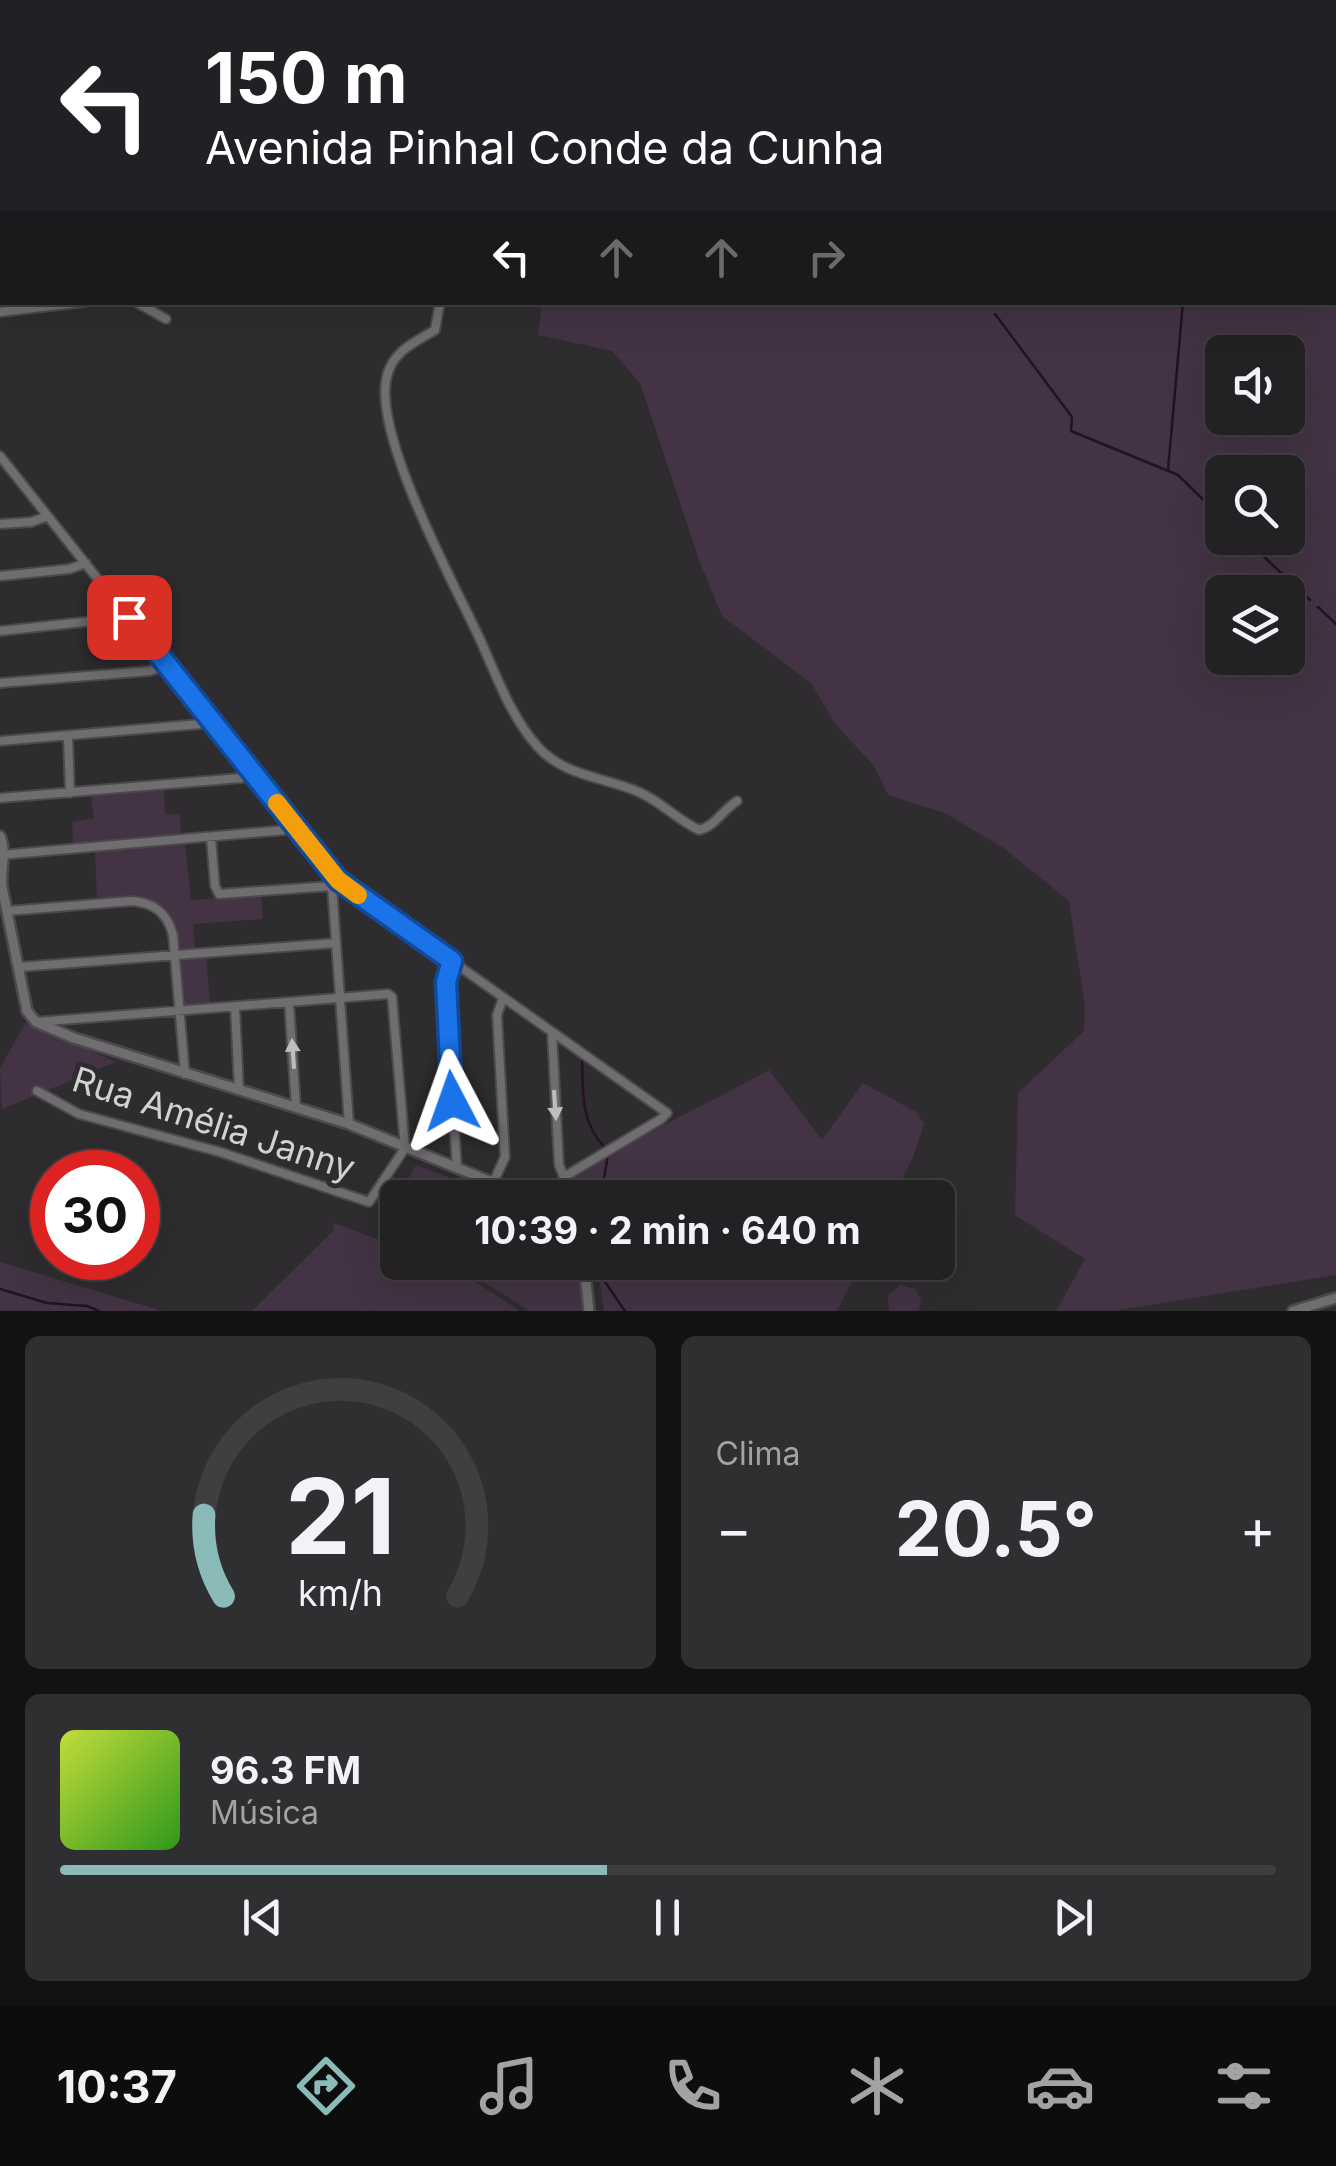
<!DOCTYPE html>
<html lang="pt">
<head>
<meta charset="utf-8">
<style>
	:root { --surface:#232123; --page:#2f2e30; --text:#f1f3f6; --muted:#a3a3a6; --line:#403e41; --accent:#8bbbb9 }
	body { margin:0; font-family:Inter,sans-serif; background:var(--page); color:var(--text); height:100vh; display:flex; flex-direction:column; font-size:38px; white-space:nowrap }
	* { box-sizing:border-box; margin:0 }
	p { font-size:32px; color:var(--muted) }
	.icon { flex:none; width:55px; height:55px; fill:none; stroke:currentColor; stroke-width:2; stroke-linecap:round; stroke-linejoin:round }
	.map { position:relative; height:1311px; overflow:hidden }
	.drawer { display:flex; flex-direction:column; gap:25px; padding:25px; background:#131213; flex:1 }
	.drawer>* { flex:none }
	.banner { position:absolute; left:0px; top:0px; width:1338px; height:305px; box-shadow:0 10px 40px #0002,0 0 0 2px var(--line); background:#202124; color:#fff; overflow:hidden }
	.fabs { position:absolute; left:1205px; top:335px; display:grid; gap:20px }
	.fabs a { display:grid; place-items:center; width:100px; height:100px; border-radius:15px; background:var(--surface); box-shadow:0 10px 40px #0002,0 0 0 2px var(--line); font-size:50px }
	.speed { position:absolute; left:30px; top:1150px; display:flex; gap:20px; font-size:50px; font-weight:700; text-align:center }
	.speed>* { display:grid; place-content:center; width:130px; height:130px; border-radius:50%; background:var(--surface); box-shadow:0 10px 40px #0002,0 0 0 2px var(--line); line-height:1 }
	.speed .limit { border:15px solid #d22; background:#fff; color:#111 }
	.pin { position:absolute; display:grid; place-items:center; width:85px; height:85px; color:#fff; margin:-42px; border-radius:20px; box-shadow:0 5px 15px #0006 }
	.me { position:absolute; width:110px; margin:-55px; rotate:356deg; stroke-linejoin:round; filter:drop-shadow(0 0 8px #0008) }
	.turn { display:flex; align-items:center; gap:35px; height:210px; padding:0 40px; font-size:45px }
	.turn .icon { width:130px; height:130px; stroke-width:2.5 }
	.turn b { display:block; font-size:70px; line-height:85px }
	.lanes { display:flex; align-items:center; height:95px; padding:0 40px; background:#0003; justify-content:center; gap:50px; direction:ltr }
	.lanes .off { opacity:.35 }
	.big { font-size:75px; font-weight:700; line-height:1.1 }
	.drawer .tile { flex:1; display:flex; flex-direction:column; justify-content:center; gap:15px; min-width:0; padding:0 35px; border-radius:15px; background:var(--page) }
	.drawer .dial { align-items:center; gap:0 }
	.dial svg { height:260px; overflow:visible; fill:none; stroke:var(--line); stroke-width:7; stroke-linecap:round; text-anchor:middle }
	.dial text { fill:var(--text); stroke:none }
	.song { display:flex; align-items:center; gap:30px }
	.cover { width:120px; height:120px; border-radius:15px; background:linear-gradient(135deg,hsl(70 70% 55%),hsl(110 70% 35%)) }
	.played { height:10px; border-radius:5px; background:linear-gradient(90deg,var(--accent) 45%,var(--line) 45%) }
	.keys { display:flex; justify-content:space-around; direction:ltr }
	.heat { display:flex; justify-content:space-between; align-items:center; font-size:55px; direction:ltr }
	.drawer .tiles { flex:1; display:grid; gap:25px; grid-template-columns:1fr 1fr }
	.tile:last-child { grid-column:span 2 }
	.trip { position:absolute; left:380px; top:1180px; width:575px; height:100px; border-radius:15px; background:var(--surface); box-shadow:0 10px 40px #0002,0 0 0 2px var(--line); font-weight:700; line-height:100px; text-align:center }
	.tabs { display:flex; height:160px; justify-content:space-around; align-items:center; background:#0e0d0e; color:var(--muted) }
	.tabs .icon { width:70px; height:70px }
	.tabs .current { color:var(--accent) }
	.tabs b { font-size:45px; color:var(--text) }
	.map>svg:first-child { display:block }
</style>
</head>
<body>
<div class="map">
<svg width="1336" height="1311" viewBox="0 0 1336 1311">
	<rect width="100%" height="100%" fill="#2f2c2f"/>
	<!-- green -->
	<path fill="#433344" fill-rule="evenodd" d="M 424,0 L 791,0 L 792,2 L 426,2 Z
		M 914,0 L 1336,0 L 1336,1275 L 1113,1311 L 1056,1311 L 1085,1259 L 1015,1215 L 1018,1093 L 1084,1031 L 1085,1007 L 1069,901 L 1002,847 L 945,813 L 888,795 L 874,766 L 836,725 L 811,683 L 722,616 L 699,560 L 640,383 L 612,351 L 538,335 L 542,302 L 1335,302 L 1335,2 L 913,2 ZM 1222,352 L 1288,352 L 1288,418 L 1222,418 ZM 1222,472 L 1288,472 L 1288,538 L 1222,538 ZM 1222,592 L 1288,592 L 1288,658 L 1222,658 Z
		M 164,789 L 165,815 L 180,814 L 181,835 L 73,844 L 72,822 L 94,818 L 91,795 Z
		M 185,845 L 191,900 L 261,895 L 263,919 L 193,924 L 195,949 L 179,951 C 171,893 148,896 97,899 L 95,851 Z
		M 206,958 L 210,1002 L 182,1005 L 178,960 Z
		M 26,1022 L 116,1062 L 2,1109 L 0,1068 Z
		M 769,1070 L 822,1140 L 863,1083 L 916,1112 L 924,1124 L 913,1157 L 893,1197 L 581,1197 L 573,1177 C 636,1137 703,1106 769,1070 Z
		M 416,1165 L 501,1197 L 398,1198 Z
		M 333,1223 L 397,1246 L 398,1262 L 450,1265 L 520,1311 L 252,1311 L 334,1230 Z
		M 0,1262 L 162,1311 L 0,1311 Z
		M 455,1263 L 579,1263 L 582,1311 L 529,1311 Z
		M 597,1263 L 597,1262 L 861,1263 L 837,1311 L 604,1311 Z
		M 900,1285 L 916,1289 L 921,1300 L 919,1311 L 889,1311 L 888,1296 Z"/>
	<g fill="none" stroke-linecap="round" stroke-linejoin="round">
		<!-- stream -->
		<path stroke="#241126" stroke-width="2.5" d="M 661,0 L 663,2
			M 1197,0 L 1197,2
			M 995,314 L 1072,417 L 1071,431 L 1178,475 L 1222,518
			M 1168,470 L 1183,302
			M 1244,538 L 1310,600
			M 1318,607 L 1336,624
			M 582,1056 C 583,1091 580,1121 604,1147
			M 601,1198 L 608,1154
			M 597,1262 L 601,1276 L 625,1311
			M 0,1289 L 47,1303 L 87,1306 L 99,1311"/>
		<!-- minor casing -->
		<g stroke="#4b494c" stroke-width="12">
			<path id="minor" d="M 248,0 L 249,2
				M 0,173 L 2,173
				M 0,220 L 2,220
				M 0,266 L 2,266
				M 136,302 L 166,319
				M 440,302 L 435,330 C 415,342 393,351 387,376 C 372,432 451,578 477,633 C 495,671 509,715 538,747 C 565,777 606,777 641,793 C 662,803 678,820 699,830 C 714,827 723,810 737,801
				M 0,312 L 85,302
				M 0,456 L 337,880 L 667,1113 L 661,1119 L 564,1177 L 551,1198
				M 0,524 L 31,522 L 48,516
				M 0,576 L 69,569 L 86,563
				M 0,631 L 129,617
				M 0,683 L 149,671 L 168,665
				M 68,737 L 70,793
				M 0,741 L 213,723
				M 0,798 L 241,778 L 254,774
				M 211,838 L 215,886 L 219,894 L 332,886
				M 0,855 L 297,829
				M 337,880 L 332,886 L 349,1124
				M 7,911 L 132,901 C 155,903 167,913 173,935 L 185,1074
				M 452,961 L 446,982 L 446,1001 L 457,1168
				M 19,967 L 336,943
				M 289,1002 L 296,1107
				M 235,1007 L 239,1090
				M 36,1022 L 388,994 L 392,997 L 405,1148 L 369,1202 L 220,1152 L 79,1114 L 37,1091
				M 552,1033 L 559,1165 L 564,1177
				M 494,1181 L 505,1157 L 497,1015 L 503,998"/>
		</g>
		<!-- tertiary casing -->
		<g stroke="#4b494c" stroke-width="14">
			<path id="tertiary" d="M 0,836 C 7,852 0,870 2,887 L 27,1011 L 36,1022 L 74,1038 L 349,1124 L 531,1198
				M 584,1262 L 589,1311
				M 1293,1311 L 1336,1298"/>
		</g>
		<!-- minor -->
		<use href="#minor" stroke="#706d70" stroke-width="8"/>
		<!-- tertiary -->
		<use href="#tertiary" stroke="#706d70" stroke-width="9"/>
	</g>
	<!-- one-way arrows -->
	<defs><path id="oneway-solid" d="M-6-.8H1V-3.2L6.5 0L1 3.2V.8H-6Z" transform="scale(2.5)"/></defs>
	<g fill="#bebdbf">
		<use href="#oneway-solid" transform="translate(293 1054) rotate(-94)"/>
		<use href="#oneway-solid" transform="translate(555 1105) rotate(86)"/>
	</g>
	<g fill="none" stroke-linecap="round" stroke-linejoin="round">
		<!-- route casing -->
		<g stroke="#114b97" stroke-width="25">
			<path id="route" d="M 129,617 L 338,880 L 452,961 L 446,982 L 452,1101"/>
		</g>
		<!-- route -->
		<use href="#route" stroke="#1a73e8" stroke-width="18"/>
		<!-- slow -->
		<path stroke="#f59e0b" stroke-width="18" d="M 277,803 L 338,880 L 358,895"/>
	</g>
	<g text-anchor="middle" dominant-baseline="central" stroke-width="10" stroke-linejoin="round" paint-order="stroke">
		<!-- street labels -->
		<g font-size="35" fill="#d2d1d3" stroke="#2f2c2f">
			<text transform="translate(214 1123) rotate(18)">Rua Amélia Janny</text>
		</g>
	</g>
</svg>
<div class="fabs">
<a><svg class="icon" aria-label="sound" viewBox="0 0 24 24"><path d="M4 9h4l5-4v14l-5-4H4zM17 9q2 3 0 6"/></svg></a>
<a><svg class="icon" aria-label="search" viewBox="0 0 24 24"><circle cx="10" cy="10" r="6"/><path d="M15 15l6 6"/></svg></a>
<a><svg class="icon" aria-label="layers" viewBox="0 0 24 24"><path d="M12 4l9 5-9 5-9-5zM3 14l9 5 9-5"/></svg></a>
</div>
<div class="speed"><div class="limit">30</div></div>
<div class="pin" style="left:129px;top:617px;background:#d93025"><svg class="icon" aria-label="arrive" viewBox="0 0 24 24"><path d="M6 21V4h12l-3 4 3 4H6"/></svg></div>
<svg class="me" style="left:452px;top:1101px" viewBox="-20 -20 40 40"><path d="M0-17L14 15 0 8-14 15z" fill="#1a73e8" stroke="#fff" stroke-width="4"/></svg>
<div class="trip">10:39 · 2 min · 640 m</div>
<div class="banner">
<div class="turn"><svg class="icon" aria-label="left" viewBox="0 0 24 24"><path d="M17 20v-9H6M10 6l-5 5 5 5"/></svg><div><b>150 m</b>Avenida Pinhal Conde da Cunha</div></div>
<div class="lanes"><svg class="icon" aria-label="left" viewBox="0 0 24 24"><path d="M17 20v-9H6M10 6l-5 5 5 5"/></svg><svg class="icon off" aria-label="ahead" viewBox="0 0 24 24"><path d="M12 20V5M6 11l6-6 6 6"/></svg><svg class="icon off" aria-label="ahead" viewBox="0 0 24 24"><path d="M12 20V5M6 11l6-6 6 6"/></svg><svg class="icon off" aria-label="right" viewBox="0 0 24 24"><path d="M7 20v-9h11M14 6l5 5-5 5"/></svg></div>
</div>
</div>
<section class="drawer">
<div class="tiles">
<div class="tile dial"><svg viewBox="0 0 100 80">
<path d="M14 69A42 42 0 1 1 86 69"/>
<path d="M14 69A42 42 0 0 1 8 44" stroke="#8bbbb9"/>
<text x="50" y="56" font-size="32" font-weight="700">21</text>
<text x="50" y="72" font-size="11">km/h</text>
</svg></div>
<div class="tile"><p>Clima</p>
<div class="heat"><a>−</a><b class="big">20.5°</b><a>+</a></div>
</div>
<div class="tile">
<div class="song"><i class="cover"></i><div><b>96.3 FM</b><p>Música</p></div></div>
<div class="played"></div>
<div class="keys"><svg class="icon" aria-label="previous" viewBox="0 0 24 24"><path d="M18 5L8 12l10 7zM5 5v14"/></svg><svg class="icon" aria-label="pause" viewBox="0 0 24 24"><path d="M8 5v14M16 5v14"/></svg><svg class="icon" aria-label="next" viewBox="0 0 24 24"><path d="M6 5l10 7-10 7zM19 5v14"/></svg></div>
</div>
</div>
</section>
<nav class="tabs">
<b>10:37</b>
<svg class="icon current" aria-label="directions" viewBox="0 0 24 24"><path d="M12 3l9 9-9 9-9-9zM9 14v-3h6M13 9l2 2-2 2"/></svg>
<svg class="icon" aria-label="music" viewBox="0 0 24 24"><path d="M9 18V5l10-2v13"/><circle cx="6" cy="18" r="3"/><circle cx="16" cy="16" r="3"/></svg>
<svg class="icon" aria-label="phone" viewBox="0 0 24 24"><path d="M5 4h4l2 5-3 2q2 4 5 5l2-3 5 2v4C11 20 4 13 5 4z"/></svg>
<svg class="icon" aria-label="climate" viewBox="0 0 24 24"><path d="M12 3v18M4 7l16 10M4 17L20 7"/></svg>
<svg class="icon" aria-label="car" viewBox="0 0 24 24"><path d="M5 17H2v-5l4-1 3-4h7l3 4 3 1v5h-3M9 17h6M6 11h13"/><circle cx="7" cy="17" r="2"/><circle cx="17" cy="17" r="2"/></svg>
<svg class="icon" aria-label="filters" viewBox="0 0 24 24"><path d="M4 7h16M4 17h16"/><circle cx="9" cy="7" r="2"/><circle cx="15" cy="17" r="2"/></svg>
</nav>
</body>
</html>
